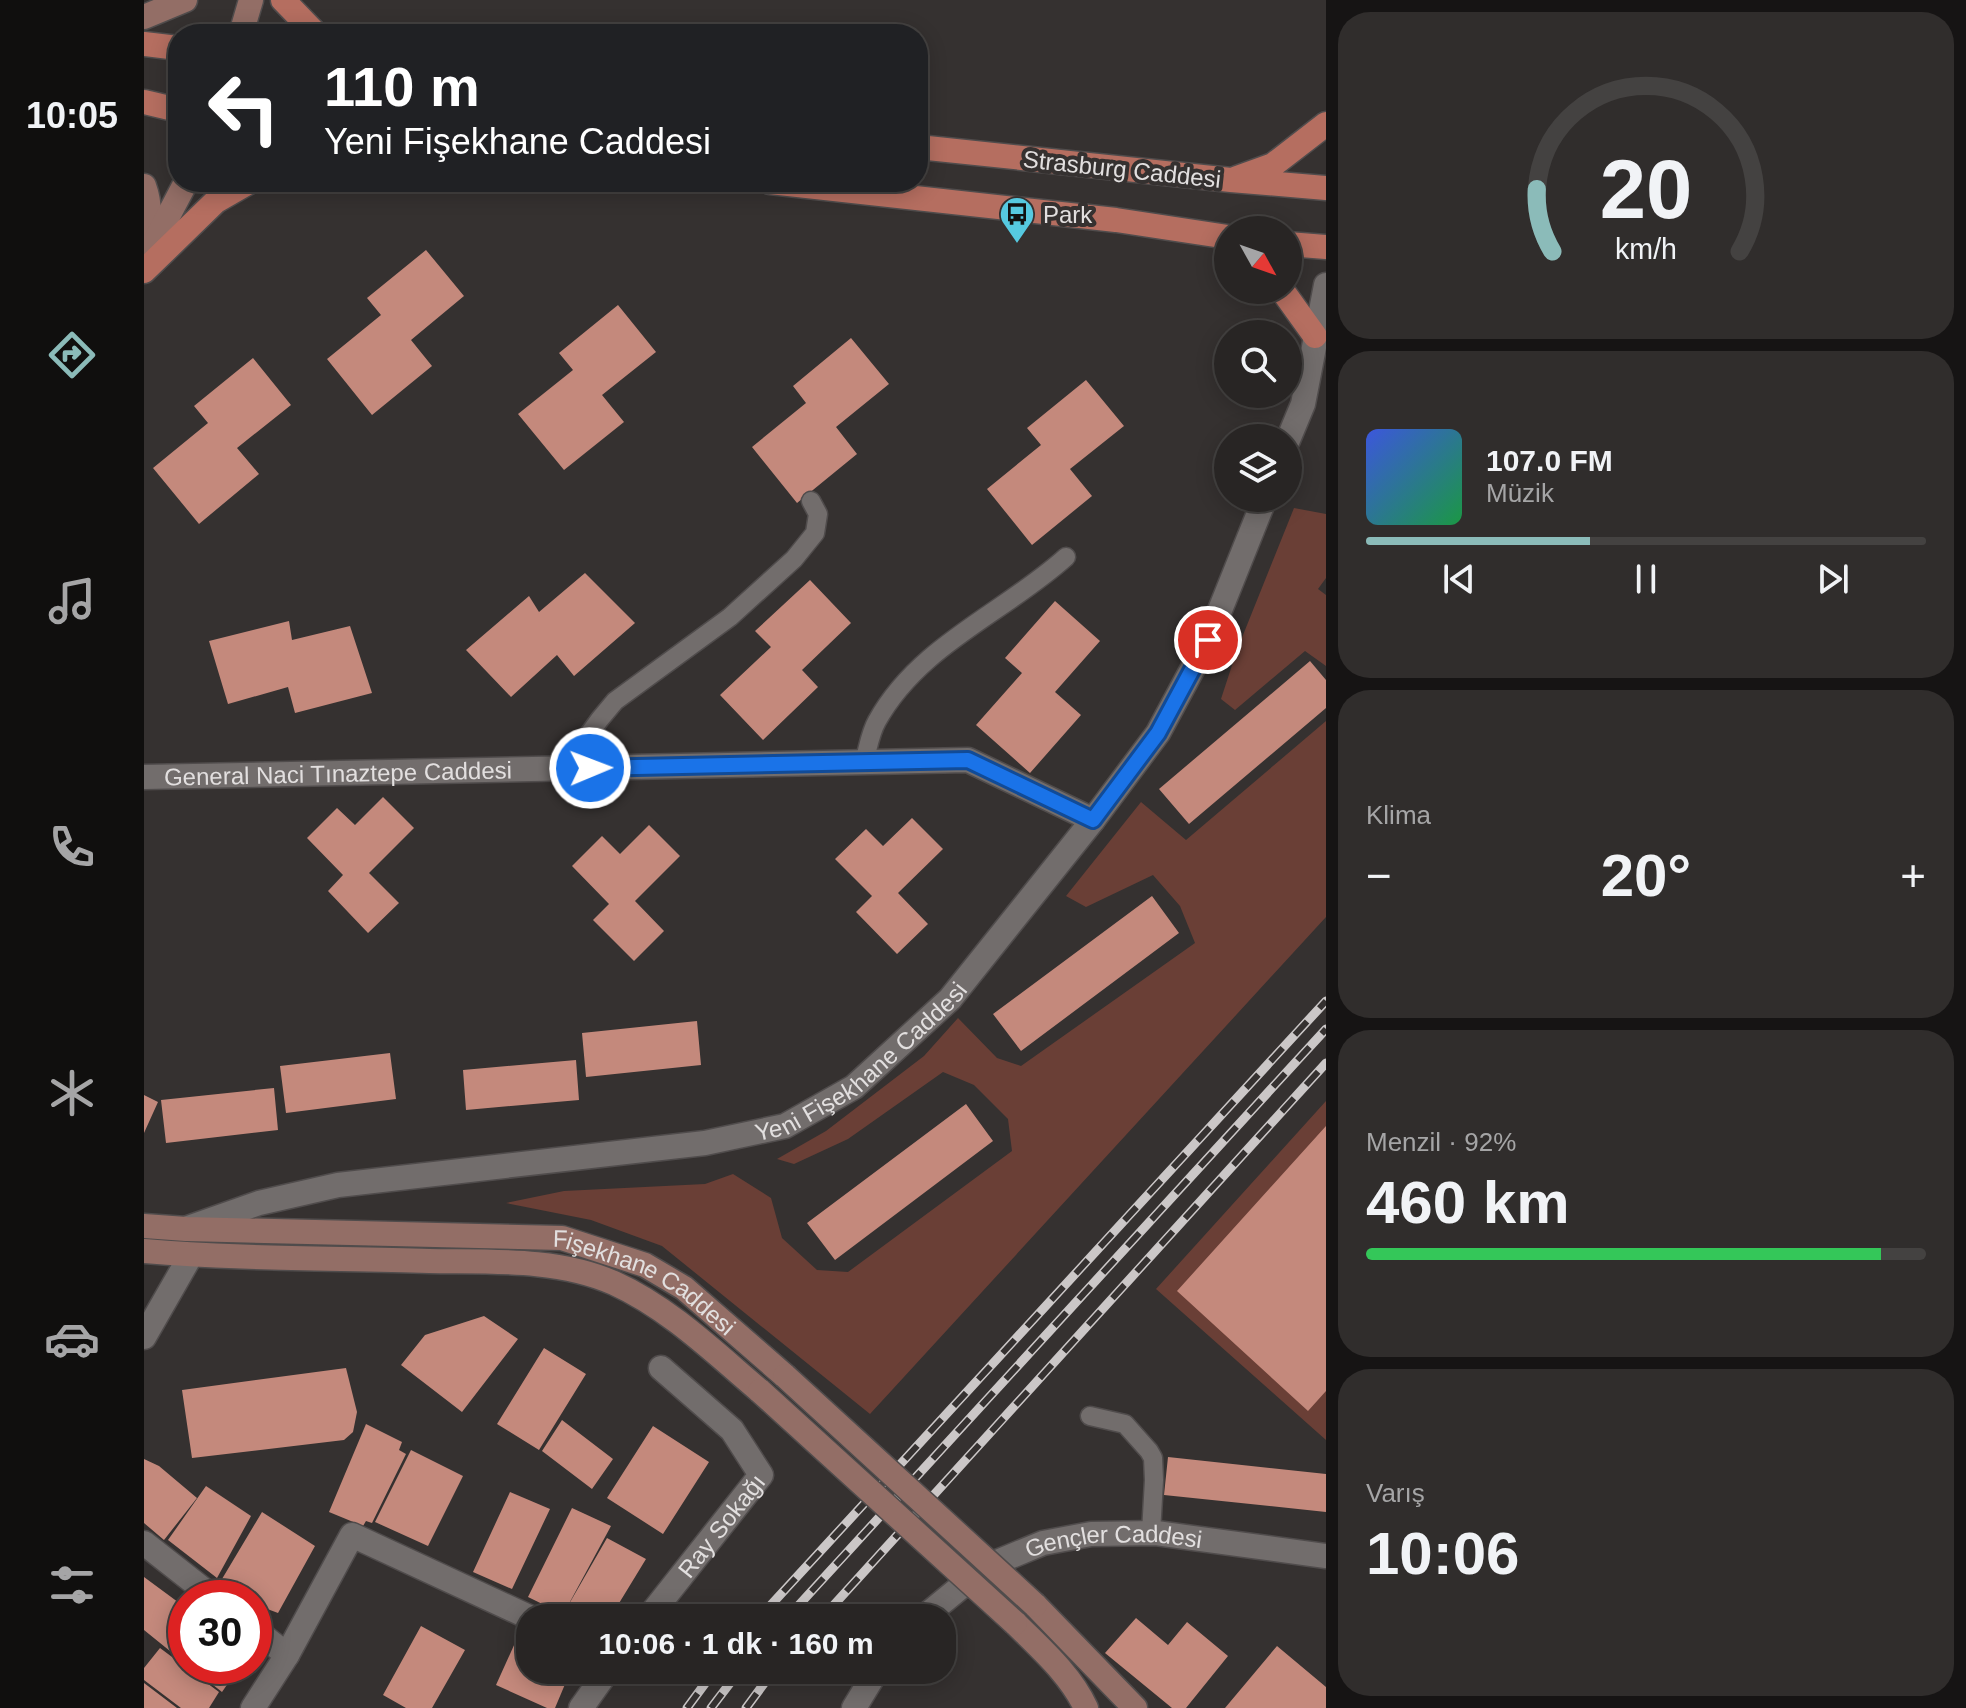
<!DOCTYPE html>
<html lang="tr">
<head>
<meta charset="utf-8">
<style>
	:root { --surface:#282524; --page:#302d2c; --text:#f1f3f6; --muted:#a5a5a6; --line:#444241; --accent:#8bbbb9 }
	body { margin:0; font-family:Helvetica,sans-serif; background:var(--page); color:var(--text); height:100vh; display:flex; flex-direction:column; font-size:30px; white-space:nowrap }
	* { box-sizing:border-box; margin:0 }
	p { font-size:26px; color:var(--muted) }
	.icon { flex:none; width:44px; height:44px; fill:none; stroke:currentColor; stroke-width:2; stroke-linecap:round; stroke-linejoin:round }
	.map { position:relative; flex:1; overflow:hidden }
	.panel { display:flex; flex-direction:column; gap:12px; padding:12px; background:#161414; width:640px }
	.panel>* { flex:none }
	.top-card { position:absolute; left:24px; top:24px; width:760px; height:168px; border-radius:32px; box-shadow:0 4px 20px #0003,0 0 0 2px var(--line); background:#202124; color:#fff; overflow:hidden }
	.needle { width:52px; rotate:130deg }
	.buttons { position:absolute; left:1070px; top:216px; display:grid; gap:16px }
	.buttons a { display:grid; place-items:center; width:88px; height:88px; border-radius:50%; background:var(--surface); box-shadow:0 4px 20px #0003,0 0 0 2px var(--line); font-size:40px }
	.speed { position:absolute; left:24px; top:1580px; display:flex; gap:16px; font-size:40px; font-weight:700; text-align:center }
	.speed>* { display:grid; place-content:center; width:104px; height:104px; border-radius:50%; background:var(--surface); box-shadow:0 4px 20px #0003,0 0 0 2px var(--line); line-height:1 }
	.speed .limit { border:12px solid #d22; background:#fff; color:#111 }
	.pin { position:absolute; display:grid; place-items:center; width:68px; height:68px; color:#fff; margin:-34px; border:4px solid #fff; border-radius:50%; box-shadow:0 2px 8px #0007 }
	.me { position:absolute; width:88px; margin:-44px; rotate:89deg; stroke-linejoin:round; filter:drop-shadow(0 0 6px #0008) }
	.turn { display:flex; align-items:center; gap:28px; height:168px; padding:0 24px; font-size:36px }
	.turn .icon { width:104px; height:104px; stroke-width:2.5 }
	.turn b { display:block; font-size:56px; line-height:68px }
	.big { font-size:60px; font-weight:700; line-height:1.1 }
	.panel .tile { flex:1; display:flex; flex-direction:column; justify-content:center; gap:12px; min-width:0; padding:0 28px; border-radius:32px; background:var(--page) }
	.panel .dial { align-items:center; gap:0 }
	.dial svg { height:208px; overflow:visible; fill:none; stroke:var(--line); stroke-width:7; stroke-linecap:round; text-anchor:middle }
	.dial text { fill:var(--text); stroke:none }
	.song { display:flex; align-items:center; gap:24px }
	.cover { width:96px; height:96px; border-radius:12px; background:linear-gradient(135deg,hsl(230 70% 55%),hsl(140 70% 35%)) }
	.played { height:8px; border-radius:4px; background:linear-gradient(90deg,var(--accent) 40%,var(--line) 40%) }
	.keys { display:flex; justify-content:space-around; direction:ltr }
	.heat { display:flex; justify-content:space-between; align-items:center; font-size:44px; direction:ltr }
	.charge { height:12px; border-radius:6px; background:linear-gradient(90deg,#34c759 92%,var(--line) 0) }
	.trip { position:absolute; left:372px; top:1604px; width:440px; height:80px; border-radius:32px; background:var(--surface); box-shadow:0 4px 20px #0003,0 0 0 2px var(--line); font-weight:700; line-height:80px; text-align:center }
	main { display:flex; flex:1; min-height:0 }
	.tab-bar { display:flex; flex-direction:column; width:144px; justify-content:space-around; align-items:center; background:#100f0e; color:var(--muted) }
	.tab-bar .icon { width:56px; height:56px }
	.tab-bar .selected { color:var(--accent) }
	.tab-bar b { font-size:36px; color:var(--text) }
	.map>svg:first-child { display:block }
</style>
</head>
<body>
<main>
<nav class="tab-bar">
<b>10:05</b>
<svg class="icon selected" aria-label="directions" viewBox="0 0 24 24"><path d="M12 3l9 9-9 9-9-9zM9 14v-3h6M13 9l2 2-2 2"/></svg>
<svg class="icon" aria-label="music" viewBox="0 0 24 24"><path d="M9 18V5l10-2v13"/><circle cx="6" cy="18" r="3"/><circle cx="16" cy="16" r="3"/></svg>
<svg class="icon" aria-label="phone" viewBox="0 0 24 24"><path d="M5 4h4l2 5-3 2q2 4 5 5l2-3 5 2v4C11 20 4 13 5 4z"/></svg>
<svg class="icon" aria-label="climate" viewBox="0 0 24 24"><path d="M12 3v18M4 7l16 10M4 17L20 7"/></svg>
<svg class="icon" aria-label="car" viewBox="0 0 24 24"><path d="M5 17H2v-5l4-1 3-4h7l3 4 3 1v5h-3M9 17h6M6 11h13"/><circle cx="7" cy="17" r="2"/><circle cx="17" cy="17" r="2"/></svg>
<svg class="icon" aria-label="filters" viewBox="0 0 24 24"><path d="M4 7h16M4 17h16"/><circle cx="9" cy="7" r="2"/><circle cx="15" cy="17" r="2"/></svg>
</nav>
<div class="map">
<svg width="1182" height="1708" viewBox="0 0 1182 1708">
	<rect width="100%" height="100%" fill="#353130"/>
	<!-- green -->
	<path fill="#6a3f36" d="M 1150,508 L 1182,514 L 1182,578 L 1174,589 L 1182,595 L 1182,666 L 1161,651 L 1091,710 L 1077,699 L 1093,650 Z
		M 1182,721 L 1182,917 L 726,1414 L 518,1246 L 447,1220 L 362,1203 L 420,1191 L 561,1184 L 589,1174 L 627,1198 L 638,1238 L 673,1270 L 704,1272 L 868,1151 L 864,1119 L 830,1085 L 799,1072 L 704,1139 L 650,1164 L 633,1159 L 682,1131 L 780,1056 L 814,1018 L 853,1058 L 877,1066 L 1051,943 L 1036,906 L 1009,875 L 942,907 L 922,896 L 997,802 L 1042,840 Z
		M 1182,1101 L 1182,1440 L 1012,1289 Z"/>
	<!-- building -->
	<path fill="#c4897c" d="M 282,250 L 320,296 L 267,340 L 288,366 L 228,415 L 183,359 L 237,315 L 223,298 Z
		M 474,305 L 512,352 L 458,395 L 480,422 L 420,470 L 374,414 L 429,370 L 415,353 Z
		M 707,338 L 745,384 L 692,427 L 713,454 L 653,503 L 608,447 L 662,403 L 649,386 Z
		M 109,358 L 147,405 L 93,448 L 115,474 L 55,524 L 9,468 L 64,423 L 50,406 Z
		M 942,380 L 980,426 L 926,469 L 948,496 L 888,545 L 843,489 L 897,445 L 883,428 Z
		M 441,573 L 491,623 L 430,676 L 413,655 L 367,697 L 322,650 L 385,596 L 395,612 Z
		M 666,580 L 707,623 L 658,670 L 674,687 L 619,740 L 576,695 L 627,647 L 611,631 Z
		M 911,601 L 956,641 L 911,692 L 937,715 L 886,773 L 832,725 L 878,673 L 861,658 Z
		M 145,621 L 148,640 L 206,626 L 228,693 L 151,713 L 144,687 L 84,704 L 65,641 Z
		M 1166,661 L 1182,680 L 1182,708 L 1045,824 L 1015,789 Z
		M 239,797 L 270,828 L 225,873 L 255,903 L 224,933 L 184,891 L 199,875 L 163,838 L 193,808 L 211,825 Z
		M 768,818 L 799,849 L 754,893 L 784,924 L 753,954 L 712,912 L 728,896 L 691,859 L 722,829 L 739,846 Z
		M 505,825 L 536,856 L 491,901 L 520,931 L 490,961 L 449,920 L 465,904 L 428,866 L 458,836 L 476,854 Z
		M 1008,896 L 1035,933 L 877,1051 L 849,1014 Z
		M 553,1021 L 557,1065 L 442,1077 L 438,1033 Z
		M 246,1053 L 252,1099 L 142,1113 L 136,1066 Z
		M 432,1060 L 435,1100 L 322,1110 L 319,1070 Z
		M 130,1088 L 134,1130 L 22,1143 L 17,1100 Z
		M 0,1095 L 14,1102 L 0,1133 Z
		M 822,1104 L 849,1141 L 691,1260 L 663,1223 Z
		M 1182,1126 L 1182,1391 L 1164,1411 L 1033,1291 Z
		M 340,1316 L 374,1339 L 318,1412 L 257,1365 L 281,1335 Z
		M 400,1348 L 442,1374 L 395,1450 L 353,1424 Z
		M 202,1368 L 213,1412 L 209,1432 L 200,1440 L 48,1458 L 38,1390 Z
		M 418,1420 L 469,1459 L 448,1489 L 398,1451 Z
		M 222,1424 L 258,1442 L 255,1450 L 262,1454 L 228,1523 L 222,1521 L 219,1526 L 185,1512 Z
		M 509,1426 L 565,1462 L 519,1534 L 463,1498 Z
		M 267,1450 L 319,1476 L 284,1546 L 231,1522 Z
		M 1024,1457 L 1182,1474 L 1182,1512 L 1020,1495 Z
		M 0,1459 L 15,1466 L 53,1498 L 20,1540 L 0,1523 Z
		M 62,1486 L 107,1516 L 73,1578 L 24,1540 Z
		M 366,1492 L 406,1509 L 368,1589 L 329,1572 Z
		M 428,1508 L 467,1526 L 421,1611 L 463,1538 L 502,1559 L 466,1618 L 427,1618 L 384,1597 Z
		M 118,1512 L 171,1546 L 134,1613 L 110,1604 L 110,1598 L 97,1598 L 78,1579 Z
		M 0,1577 L 42,1608 L 42,1664 L 0,1630 Z
		M 992,1618 L 1024,1645 L 1043,1622 L 1084,1656 L 1042,1708 L 1028,1708 L 961,1653 Z
		M 277,1626 L 321,1650 L 288,1708 L 262,1708 L 239,1695 Z
		M 371,1643 L 386,1650 L 386,1670 L 427,1670 L 411,1708 L 403,1708 L 352,1685 Z
		M 1133,1646 L 1182,1687 L 1182,1708 L 1081,1708 Z
		M 16,1648 L 75,1692 L 65,1708 L 37,1708 L 0,1680 L 0,1668 Z
		M 45,1666 L 96,1666 L 78,1692 Z
		M 0,1683 L 33,1708 L 0,1708 Z"/>
	<g fill="none" stroke-linecap="round" stroke-linejoin="round">
		<!-- service casing -->
		<g stroke="#504c4c" stroke-width="21">
			<path id="service" d="M 720,762 C 724,749 726,733 733,721 C 775,645 860,613 922,557
				M 446,768 L 445,734 L 456,719 L 471,701 L 586,617 L 650,559 L 671,533 L 674,514 L 667,501
				M 946,1416 L 981,1424 L 1005,1451 L 1009,1458 L 1010,1480 L 1007,1533"/>
		</g>
		<!-- minor casing -->
		<g stroke="#504c4c" stroke-width="27">
			<g id="minor">
				<path id="s1" d="M 0,777 L 824,760 L 949,820"/>
				<path d="M 0,1337 L 47,1255"/>
				<path d="M 0,1543 L 70,1598"/>
				<path id="s2" d="M 504,1618 L 617,1475 L 588,1430 L 517,1368"/>
				<path id="s3" d="M 779,1618 L 841,1567 L 899,1543 L 947,1534 L 1012,1533 L 1182,1556"/>
				<path d="M 110,1629 L 143,1655"/>
				<path d="M 109,1708 L 143,1655 L 208,1535 L 387,1618"/>
				<path d="M 437,1708 L 464,1670"/>
				<path d="M 710,1708 L 733,1670"/>
			</g>
		</g>
		<!-- tertiary casing -->
		<g stroke="#504c4c" stroke-width="27">
			<g id="tertiary">
				<path d="M 1144,440 L 1159,404 L 1182,285"/>
				<path id="s4" d="M 44,1228 L 115,1203 L 194,1185 L 561,1143 L 641,1126 L 710,1087 L 806,999 L 949,820 L 1014,733 L 1064,640 L 1121,498"/>
			</g>
		</g>
		<!-- secondary casing -->
		<g stroke="#504c4c" stroke-width="27">
			<g id="secondary">
				<path d="M 0,17 L 41,0"/>
				<path d="M 97,34 L 107,0"/>
				<path d="M 0,186 C 7,205 6,225 0,244"/>
				<path d="M 0,262 L 42,182"/>
				<path id="s5" d="M 0,1226 L 42,1229 L 418,1238 L 501,1265 L 540,1288 L 641,1376"/>
				<path d="M 0,1251 C 94,1259 190,1258 285,1261 C 345,1262 414,1258 470,1283 C 525,1308 570,1352 616,1391"/>
				<path d="M 891,1605 L 991,1708"/>
				<path d="M 871,1623 C 897,1649 926,1674 942,1708"/>
			</g>
		</g>
		<!-- primary casing -->
		<g stroke="#504c4c" stroke-width="27">
			<path id="primary" d="M 139,0 L 172,34
				M 0,44 L 34,48
				M 0,102 L 34,110
				M 774,147 L 1087,180 L 1182,188
				M 1093,178 L 1129,165 L 1182,124
				M 626,182 L 972,220 L 1084,237
				M 1144,244 L 1182,247
				M 0,271 L 72,201 L 105,182
				M 1138,290 L 1171,336"/>
		</g>
		<!-- service -->
		<use href="#service" stroke="#726d6c" stroke-width="18"/>
		<!-- minor -->
		<use href="#minor" stroke="#726d6c" stroke-width="24"/>
		<!-- tertiary -->
		<use href="#tertiary" stroke="#726d6c" stroke-width="24"/>
		<!-- secondary -->
		<use href="#secondary" stroke="#936e66" stroke-width="24"/>
		<!-- primary -->
		<use href="#primary" stroke="#b56e60" stroke-width="24"/>
		<!-- rail casing -->
		<g stroke="#cbc7c7" stroke-width="9">
			<path id="rail" d="M 615,1618 L 1182,1001
				M 643,1618 L 1182,1029
				M 678,1618 L 1182,1063
				M 543,1708 L 571,1670
				M 567,1708 L 596,1670
				M 602,1708 L 630,1670"/>
		</g>
		<!-- rail -->
		<use href="#rail" stroke="#353130" stroke-width="6" stroke-dasharray="18" stroke-linecap="butt"/>
		<!-- secondary-bridge casing -->
		<g stroke="#504c4c" stroke-width="27" stroke-linecap="butt">
			<path id="secondary-bridge" d="M 641,1376 L 891,1605
				M 616,1391 L 871,1623"/>
		</g>
		<!-- secondary-bridge -->
		<use href="#secondary-bridge" stroke="#936e66" stroke-width="24"/>
	</g>
	<g fill="none" stroke-linecap="round" stroke-linejoin="round">
		<!-- route casing -->
		<g stroke="#114b97" stroke-width="20">
			<path id="route" d="M 446,768 L 824,760 L 949,820 L 1014,733 L 1064,640"/>
		</g>
		<!-- route -->
		<use href="#route" stroke="#1a73e8" stroke-width="14"/>
	</g>
	<!-- icons -->
	<defs>
		<g id="bus-pin" transform="scale(1.8)"><path d="M0 17L-7.5 6A9.5 9.5 0 1 1 7.5 6Z" fill="#56c9e0" stroke="#353130"/><path d="M-5-6H5V4H4V6H2V4H-2V6H-4V4H-5ZM-3.5-4V0h7V-4ZM-3.5 1.2v1.5H-2V1.2ZM2 1.2v1.5H3.5V1.2Z" fill="#111"/></g>
	</defs>
	<g fill-rule="evenodd">
		<use href="#bus-pin" x="873" y="214"/>
	</g>
	<g text-anchor="middle" dominant-baseline="central" stroke-width="8" stroke-linejoin="round" paint-order="stroke">
		<!-- street labels -->
		<g font-size="24" fill="#e2dfdf" stroke="#353130">
			<text transform="translate(978 169) rotate(6)">Strasburg Caddesi</text>
			<text stroke="none"><textPath href="#s1" startOffset="194">General Naci Tınaztepe Caddesi</textPath></text>
			<text stroke="none"><textPath href="#s4" startOffset="706">Yeni Fişekhane Caddesi</textPath></text>
			<text stroke="none"><textPath href="#s5" startOffset="512">Fişekhane Caddesi</textPath></text>
			<text stroke="none"><textPath href="#s2" startOffset="118">Ray Sokağı</textPath></text>
			<text stroke="none"><textPath href="#s3" startOffset="214">Gençler Caddesi</textPath></text>
		</g>
		<!-- poi labels -->
		<g font-size="24" fill="#e2dfdf" stroke="#353130" text-anchor="start">
			<text x="899" y="214">Park</text>
		</g>
	</g>
</svg>
<div class="buttons">
<a><svg class="needle" viewBox="-14 -14 28 28"><path d="M0-13l5 13h-10z" fill="#e53935"/><path d="M0 13l5-13h-10z" fill="#a5a5a6"/></svg></a>
<a><svg class="icon" aria-label="search" viewBox="0 0 24 24"><circle cx="10" cy="10" r="6"/><path d="M15 15l6 6"/></svg></a>
<a><svg class="icon" aria-label="layers" viewBox="0 0 24 24"><path d="M12 4l9 5-9 5-9-5zM3 14l9 5 9-5"/></svg></a>
</div>
<div class="speed"><div class="limit">30</div></div>
<div class="pin" style="left:1064px;top:640px;background:#d93025"><svg class="icon" aria-label="arrive" viewBox="0 0 24 24"><path d="M6 21V4h12l-3 4 3 4H6"/></svg></div>
<svg class="me" style="left:446px;top:768px" viewBox="-20 -20 40 40"><circle r="17" fill="#1a73e8" stroke="#fff" stroke-width="3"/><path d="M0-11L8 9 0 5-8 9z" fill="#fff"/></svg>
<div class="trip">10:06 · 1 dk · 160 m</div>
<div class="top-card">
<div class="turn"><svg class="icon" aria-label="left" viewBox="0 0 24 24"><path d="M17 20v-9H6M10 6l-5 5 5 5"/></svg><div><b>110 m</b>Yeni Fişekhane Caddesi</div></div>
</div>
</div>
<section class="panel">
<div class="tile dial"><svg viewBox="0 0 100 80">
<path d="M14 69A42 42 0 1 1 86 69"/>
<path d="M14 69A42 42 0 0 1 8 45" stroke="#8bbbb9"/>
<text x="50" y="56" font-size="32" font-weight="700">20</text>
<text x="50" y="72" font-size="11">km/h</text>
</svg></div>
<div class="tile">
<div class="song"><i class="cover"></i><div><b>107.0 FM</b><p>Müzik</p></div></div>
<div class="played"></div>
<div class="keys"><svg class="icon" aria-label="previous" viewBox="0 0 24 24"><path d="M18 5L8 12l10 7zM5 5v14"/></svg><svg class="icon" aria-label="pause" viewBox="0 0 24 24"><path d="M8 5v14M16 5v14"/></svg><svg class="icon" aria-label="next" viewBox="0 0 24 24"><path d="M6 5l10 7-10 7zM19 5v14"/></svg></div>
</div>
<div class="tile"><p>Klima</p>
<div class="heat"><a>−</a><b class="big">20°</b><a>+</a></div>
</div>
<div class="tile"><p>Menzil · 92%</p><b class="big">460 km</b><div class="charge"></div></div>
<div class="tile"><p>Varış</p><b class="big">10:06</b></div>
</section>
</main>
</body>
</html>
